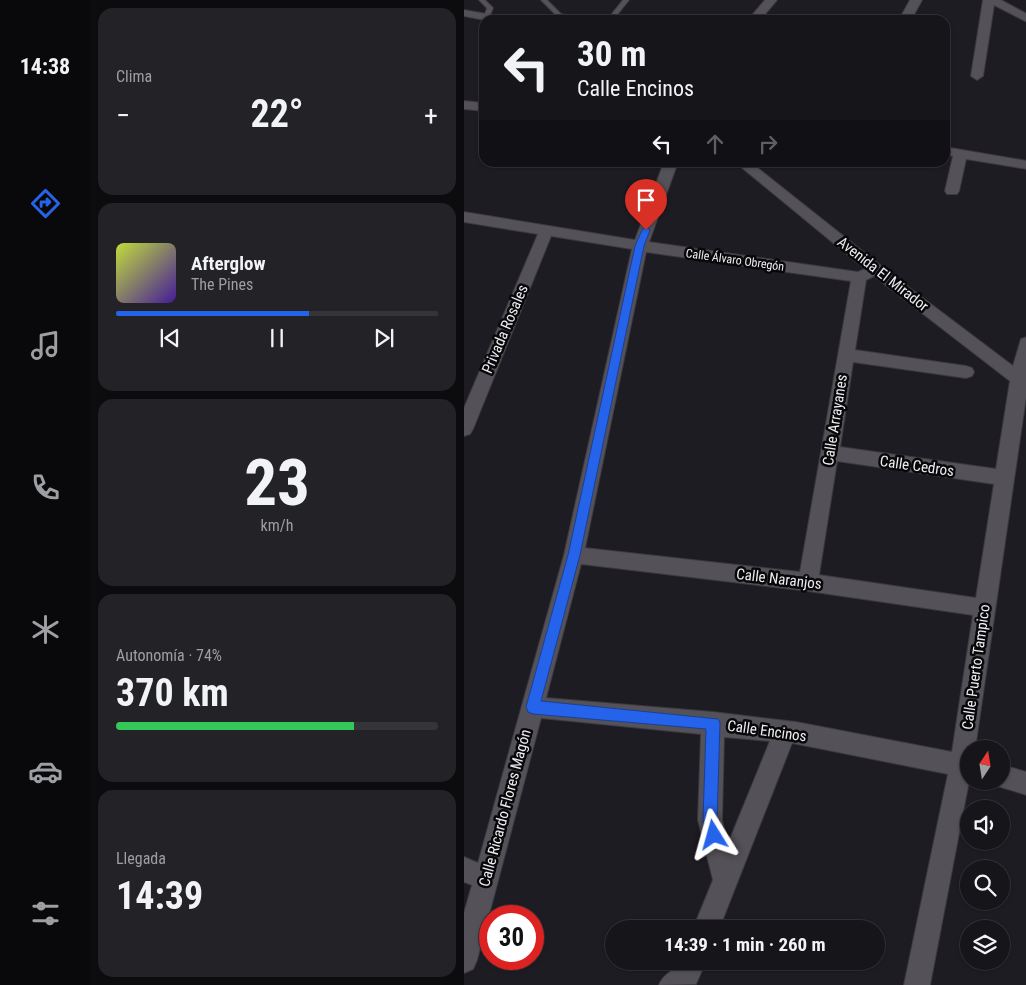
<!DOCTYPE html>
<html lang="es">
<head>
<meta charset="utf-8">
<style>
	:root { --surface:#16151a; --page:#232227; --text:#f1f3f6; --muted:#9e9fa2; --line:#353439; --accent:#2563eb }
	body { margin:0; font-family:"Roboto Condensed",sans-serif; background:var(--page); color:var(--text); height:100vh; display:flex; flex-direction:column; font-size:19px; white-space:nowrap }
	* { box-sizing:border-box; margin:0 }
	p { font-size:16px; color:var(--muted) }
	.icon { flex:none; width:28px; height:28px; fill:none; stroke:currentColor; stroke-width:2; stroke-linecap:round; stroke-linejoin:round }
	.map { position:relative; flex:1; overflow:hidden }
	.side { display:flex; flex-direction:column; gap:8px; padding:8px; background:#0c0c0e; width:374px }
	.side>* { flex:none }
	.top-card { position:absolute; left:15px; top:15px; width:471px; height:152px; border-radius:15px; box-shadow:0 1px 4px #0004,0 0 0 1px var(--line); background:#16151a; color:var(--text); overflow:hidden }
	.needle { width:32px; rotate:12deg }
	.buttons { position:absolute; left:496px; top:740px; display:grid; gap:10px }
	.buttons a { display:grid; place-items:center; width:50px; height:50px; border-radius:50%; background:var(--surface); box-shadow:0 1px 4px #0004,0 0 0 1px var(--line); font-size:25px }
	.speed { position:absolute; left:15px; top:905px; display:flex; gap:10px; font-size:25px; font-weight:700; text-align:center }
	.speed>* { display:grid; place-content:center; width:65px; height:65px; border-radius:50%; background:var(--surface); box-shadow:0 1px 4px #0004,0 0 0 1px var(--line); line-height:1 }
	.speed .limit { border:8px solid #d22; background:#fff; color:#111 }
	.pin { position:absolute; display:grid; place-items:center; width:42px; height:42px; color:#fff; margin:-51px -21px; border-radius:50% 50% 50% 0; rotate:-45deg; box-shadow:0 0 5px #0007 }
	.pin .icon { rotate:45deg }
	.me { position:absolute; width:55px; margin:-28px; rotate:352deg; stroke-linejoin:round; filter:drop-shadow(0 0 4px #0008) }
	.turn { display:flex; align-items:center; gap:18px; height:105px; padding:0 15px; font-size:22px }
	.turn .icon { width:65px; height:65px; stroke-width:2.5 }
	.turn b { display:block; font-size:35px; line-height:42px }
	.lanes { display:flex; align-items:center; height:48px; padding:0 15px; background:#0003; justify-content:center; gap:25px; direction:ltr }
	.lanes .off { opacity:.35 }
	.big { font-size:38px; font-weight:700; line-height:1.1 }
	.side .card { flex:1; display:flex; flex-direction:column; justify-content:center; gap:8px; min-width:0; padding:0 18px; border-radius:15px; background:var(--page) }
	.side .dial { align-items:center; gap:0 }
	.dial b { font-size:65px; line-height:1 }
	.song { display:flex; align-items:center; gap:15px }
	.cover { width:60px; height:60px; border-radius:8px; background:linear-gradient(135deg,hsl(70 70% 55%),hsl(260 70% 35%)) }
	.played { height:5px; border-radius:2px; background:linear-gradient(90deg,var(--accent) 60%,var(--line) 60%) }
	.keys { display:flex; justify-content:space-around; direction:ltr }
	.heat { display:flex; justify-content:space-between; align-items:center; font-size:28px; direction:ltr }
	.charge { height:8px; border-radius:4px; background:linear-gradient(90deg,#34c759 74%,var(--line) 0) }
	.trip { position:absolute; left:141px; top:920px; width:280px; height:50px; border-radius:25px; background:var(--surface); box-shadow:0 1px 4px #0004,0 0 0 1px var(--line); font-weight:700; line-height:50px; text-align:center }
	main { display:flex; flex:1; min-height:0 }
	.dock { display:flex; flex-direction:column; width:90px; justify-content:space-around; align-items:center; background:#09080a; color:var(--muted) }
	.dock .icon { width:35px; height:35px }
	.dock .on { color:var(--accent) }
	.dock b { font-size:22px; color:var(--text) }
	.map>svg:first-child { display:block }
</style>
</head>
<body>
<main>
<nav class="dock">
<b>14:38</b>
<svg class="icon on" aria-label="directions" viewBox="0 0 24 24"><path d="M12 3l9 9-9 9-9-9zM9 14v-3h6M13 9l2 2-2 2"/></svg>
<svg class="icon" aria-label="music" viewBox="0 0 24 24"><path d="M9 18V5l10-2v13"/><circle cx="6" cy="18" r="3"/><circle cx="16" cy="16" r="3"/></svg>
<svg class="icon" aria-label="phone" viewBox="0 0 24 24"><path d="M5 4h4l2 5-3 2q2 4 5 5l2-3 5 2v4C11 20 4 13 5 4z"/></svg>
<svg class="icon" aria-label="climate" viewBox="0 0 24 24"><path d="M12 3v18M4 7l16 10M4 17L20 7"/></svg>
<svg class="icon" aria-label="car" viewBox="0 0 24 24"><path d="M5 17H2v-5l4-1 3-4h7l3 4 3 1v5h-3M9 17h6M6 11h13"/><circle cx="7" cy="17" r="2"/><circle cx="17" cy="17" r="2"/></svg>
<svg class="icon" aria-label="filters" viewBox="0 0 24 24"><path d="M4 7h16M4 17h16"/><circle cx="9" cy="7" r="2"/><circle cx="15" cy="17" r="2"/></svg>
</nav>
<section class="side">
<div class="card"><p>Clima</p>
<div class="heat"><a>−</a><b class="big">22°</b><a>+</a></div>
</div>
<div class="card">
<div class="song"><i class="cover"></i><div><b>Afterglow</b><p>The Pines</p></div></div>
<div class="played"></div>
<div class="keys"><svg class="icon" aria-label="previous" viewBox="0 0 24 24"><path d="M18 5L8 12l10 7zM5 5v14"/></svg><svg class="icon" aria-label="pause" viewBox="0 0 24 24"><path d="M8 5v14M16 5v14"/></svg><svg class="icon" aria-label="next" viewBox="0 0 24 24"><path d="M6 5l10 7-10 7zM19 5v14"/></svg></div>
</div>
<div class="card dial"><b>23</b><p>km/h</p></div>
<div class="card"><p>Autonomía · 74%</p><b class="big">370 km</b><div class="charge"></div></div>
<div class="card"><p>Llegada</p><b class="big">14:39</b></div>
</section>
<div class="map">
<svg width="563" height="985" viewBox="0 0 563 985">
	<rect width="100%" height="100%" fill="#1e1c23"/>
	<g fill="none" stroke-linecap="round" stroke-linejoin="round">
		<!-- service casing -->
		<g stroke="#3a393e" stroke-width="2">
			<path id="service" d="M 15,0 L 21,0 L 29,8 L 25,18 L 20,17 L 23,8 Z
				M 77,0 L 83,0 L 97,14 L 127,20 L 115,20 L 93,16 Z
				M 159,0 L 165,0 L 149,20 L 143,20 Z"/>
		</g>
		<!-- minor casing -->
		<g stroke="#3a393e" stroke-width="2">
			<path id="minor" d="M 301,0 L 313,0 L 296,20 L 284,20 Z
				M 446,0 L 458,0 L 447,20 L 435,20 Z
				M 519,0 L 537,0 L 563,14 L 563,22 L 530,5 L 519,76 L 513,80 L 507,76 Z
				M 0,10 L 40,17 L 46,20 L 21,20 L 0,16 Z
				M 0,101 L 20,103 L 20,111 L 0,109 Z
				M 481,147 L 563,161 L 563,169 L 502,159 L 495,191 L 493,194 L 483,194 L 481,191 L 489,156 L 481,155 Z
				M 200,162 L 214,162 L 185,242 L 394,272 L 401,269 L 271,162 L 286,162 L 431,277 L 549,366 L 557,339 L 563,337 L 563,390 L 511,749 L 505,749 L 505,781 L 466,985 L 440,985 L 484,774 L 328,743 L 255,929 L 229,929 L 249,880 L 234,820 L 237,734 L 77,718 L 13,960 L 9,969 L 0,973 L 0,913 L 8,885 L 0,882 L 0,857 L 14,863 L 100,555 L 168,249 L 87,236 L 9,429 L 6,434 L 0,436 L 0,408 L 74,234 L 0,222 L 0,212 L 171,240 ZM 182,252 L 387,281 L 336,572 L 121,548 ZM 410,276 L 546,381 L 532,469 L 376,447 L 389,362 L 502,378 L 508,376 L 510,372 L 508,368 L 502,366 L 391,350 L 402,280 ZM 373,461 L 530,484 L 512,598 L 355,575 ZM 117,564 L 344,591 L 509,615 L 488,752 L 332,722 L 249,712 L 82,698 ZM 260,737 L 306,741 L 264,844 L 258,820 Z
				M 538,765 L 563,772 L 563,795 L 530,785 L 528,781 L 538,781 Z
				M 216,961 L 242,961 L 232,984 L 195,985 C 200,972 211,972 216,961 Z"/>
		</g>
		<!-- service -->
		<use href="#service" fill="#545158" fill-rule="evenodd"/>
		<!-- minor -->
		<use href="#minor" fill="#545158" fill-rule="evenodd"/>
	</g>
	<!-- route -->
	<path fill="#2563eb" stroke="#184099" d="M 182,227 L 186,230 L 180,246 L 116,555 L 77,701 L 254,719 L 256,723 L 253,820 L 257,835 L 255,841 L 250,843 L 245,841 L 239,820 L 242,729 L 69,714 L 64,712 L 62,707 L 104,555 L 171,246 L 178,230 Z"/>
	<g text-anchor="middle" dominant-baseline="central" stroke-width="5" stroke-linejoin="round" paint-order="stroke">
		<!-- far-street labels -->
		<g font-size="12" fill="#edecf0" stroke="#08070a">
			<text transform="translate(271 260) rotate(8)">Calle Álvaro Obregón</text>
		</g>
		<!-- street labels -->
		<g font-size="15" fill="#edecf0" stroke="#08070a">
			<text transform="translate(419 274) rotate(38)">Avenida El Mirador</text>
			<text transform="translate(41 329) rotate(-67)">Privada Rosales</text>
			<text transform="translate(371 420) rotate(-81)">Calle Arrayanes</text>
			<text transform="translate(453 466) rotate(8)">Calle Cedros</text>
			<text transform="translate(315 579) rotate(7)">Calle Naranjos</text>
			<text transform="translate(512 667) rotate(-82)">Calle Puerto Tampico</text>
			<text transform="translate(303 731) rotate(8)">Calle Encinos</text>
			<text transform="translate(41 808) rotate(-75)">Calle Ricardo Flores Magón</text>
		</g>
	</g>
</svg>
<div class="buttons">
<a><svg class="needle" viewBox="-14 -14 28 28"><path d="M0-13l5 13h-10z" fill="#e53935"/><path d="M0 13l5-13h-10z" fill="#9e9fa2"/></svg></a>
<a><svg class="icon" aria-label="sound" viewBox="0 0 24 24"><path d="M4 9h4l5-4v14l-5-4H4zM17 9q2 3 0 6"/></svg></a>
<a><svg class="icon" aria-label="search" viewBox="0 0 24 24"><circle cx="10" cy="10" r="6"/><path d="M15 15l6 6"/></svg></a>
<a><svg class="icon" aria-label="layers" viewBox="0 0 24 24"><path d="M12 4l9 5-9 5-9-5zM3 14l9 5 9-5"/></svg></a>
</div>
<div class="speed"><div class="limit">30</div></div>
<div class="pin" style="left:182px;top:230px;background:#d93025"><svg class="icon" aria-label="arrive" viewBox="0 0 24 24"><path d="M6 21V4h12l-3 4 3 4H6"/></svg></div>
<svg class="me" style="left:250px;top:835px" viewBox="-20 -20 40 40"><path d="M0-17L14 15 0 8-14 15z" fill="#2563eb" stroke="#fff" stroke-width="4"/></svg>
<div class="trip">14:39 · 1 min · 260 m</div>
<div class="top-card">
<div class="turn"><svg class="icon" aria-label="left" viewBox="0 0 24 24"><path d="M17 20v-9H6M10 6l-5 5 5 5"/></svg><div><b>30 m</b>Calle Encinos</div></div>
<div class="lanes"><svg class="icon" aria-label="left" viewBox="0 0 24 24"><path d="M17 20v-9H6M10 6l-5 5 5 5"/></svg><svg class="icon off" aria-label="ahead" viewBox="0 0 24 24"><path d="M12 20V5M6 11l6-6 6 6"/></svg><svg class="icon off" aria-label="right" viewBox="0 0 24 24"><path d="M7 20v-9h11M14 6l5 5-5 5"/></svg></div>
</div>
</div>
</main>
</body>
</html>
